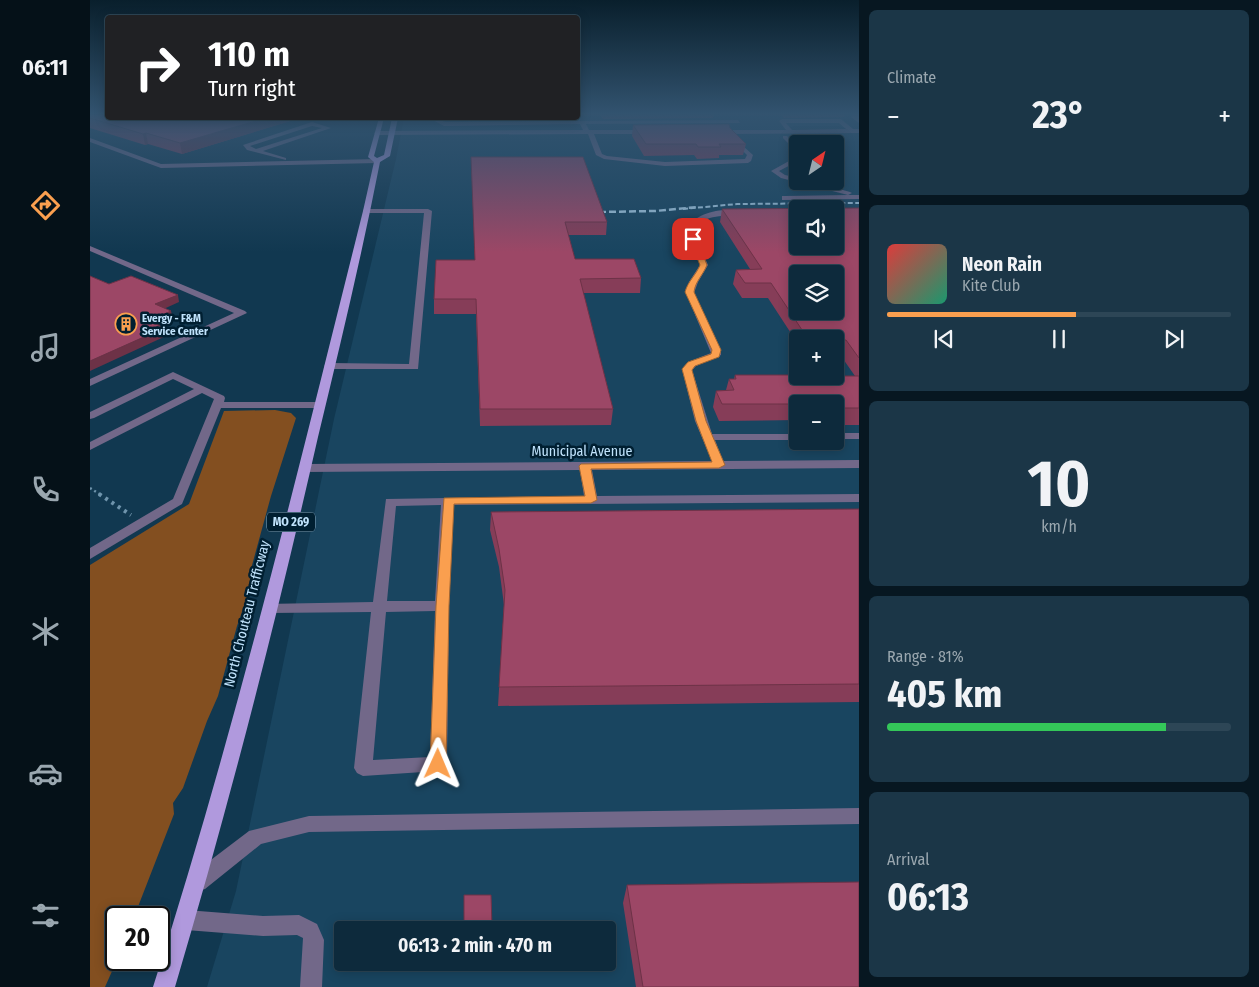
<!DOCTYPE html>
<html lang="en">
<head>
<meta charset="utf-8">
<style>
	:root { --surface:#0d2a3c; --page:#1b3647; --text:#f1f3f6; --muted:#9aa7af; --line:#2d4656; --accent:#fa9f4f }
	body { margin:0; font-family:"Fira Sans Condensed",sans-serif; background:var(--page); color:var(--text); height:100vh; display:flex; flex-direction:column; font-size:19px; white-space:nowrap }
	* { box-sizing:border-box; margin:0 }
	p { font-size:16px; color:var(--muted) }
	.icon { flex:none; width:28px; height:28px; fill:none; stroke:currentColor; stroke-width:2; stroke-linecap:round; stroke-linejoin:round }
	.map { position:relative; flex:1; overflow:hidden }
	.details { display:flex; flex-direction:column; gap:10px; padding:10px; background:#071721; width:400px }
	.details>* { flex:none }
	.banner { position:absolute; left:15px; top:15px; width:475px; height:105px; border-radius:5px; box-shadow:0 2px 12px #0003,0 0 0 1px var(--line); background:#202124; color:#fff; overflow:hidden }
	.needle { width:32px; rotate:35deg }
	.buttons { position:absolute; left:699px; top:135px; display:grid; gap:10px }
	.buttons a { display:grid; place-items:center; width:55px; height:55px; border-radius:5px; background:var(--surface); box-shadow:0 2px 12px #0003,0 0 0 1px var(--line); font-size:25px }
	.speed { position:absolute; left:15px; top:906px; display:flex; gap:10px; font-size:25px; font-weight:700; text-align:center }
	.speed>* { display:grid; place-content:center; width:65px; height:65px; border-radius:50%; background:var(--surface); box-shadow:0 2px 12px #0003,0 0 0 1px var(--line); line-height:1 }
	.speed .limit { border:2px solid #111; border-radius:8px; background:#fff; color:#111 }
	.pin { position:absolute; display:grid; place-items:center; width:42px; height:42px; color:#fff; margin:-21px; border-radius:10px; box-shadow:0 2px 8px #0006 }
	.me { position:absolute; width:55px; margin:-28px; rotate:1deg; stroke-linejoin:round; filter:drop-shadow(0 0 4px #0008) }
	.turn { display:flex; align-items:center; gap:18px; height:105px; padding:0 20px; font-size:22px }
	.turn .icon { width:65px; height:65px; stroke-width:2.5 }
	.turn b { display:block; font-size:35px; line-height:42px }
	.big { font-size:38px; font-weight:700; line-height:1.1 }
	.details .card { flex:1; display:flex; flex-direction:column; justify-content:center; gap:8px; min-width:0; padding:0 18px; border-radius:8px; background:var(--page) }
	.details .dial { align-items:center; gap:0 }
	.dial b { font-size:65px; line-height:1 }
	.song { display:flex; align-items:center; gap:15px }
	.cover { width:60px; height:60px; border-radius:8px; background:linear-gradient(135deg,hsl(0 70% 55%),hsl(160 70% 35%)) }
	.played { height:5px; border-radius:2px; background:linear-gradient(90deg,var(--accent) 55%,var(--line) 55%) }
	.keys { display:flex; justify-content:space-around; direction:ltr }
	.heat { display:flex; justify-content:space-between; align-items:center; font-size:28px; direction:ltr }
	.charge { height:8px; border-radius:4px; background:linear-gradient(90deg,#34c759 81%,var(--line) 0) }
	.trip { position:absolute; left:244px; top:921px; width:282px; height:50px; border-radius:5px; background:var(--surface); box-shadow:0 2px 12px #0003,0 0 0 1px var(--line); font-weight:700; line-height:50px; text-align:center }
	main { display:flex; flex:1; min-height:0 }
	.menu { display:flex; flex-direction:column; width:90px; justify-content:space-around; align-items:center; background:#051118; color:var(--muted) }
	.menu .icon { width:35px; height:35px }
	.menu .on { color:var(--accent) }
	.menu b { font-size:22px; color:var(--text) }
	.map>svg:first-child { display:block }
</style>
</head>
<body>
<main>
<nav class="menu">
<b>06:11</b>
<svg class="icon on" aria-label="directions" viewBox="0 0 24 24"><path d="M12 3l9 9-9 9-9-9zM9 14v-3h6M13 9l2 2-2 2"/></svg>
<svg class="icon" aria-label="music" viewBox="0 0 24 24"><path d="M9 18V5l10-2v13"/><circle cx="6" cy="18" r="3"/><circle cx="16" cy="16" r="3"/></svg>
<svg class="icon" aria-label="phone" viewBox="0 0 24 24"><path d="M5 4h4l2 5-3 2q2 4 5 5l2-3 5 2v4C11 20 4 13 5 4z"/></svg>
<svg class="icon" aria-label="climate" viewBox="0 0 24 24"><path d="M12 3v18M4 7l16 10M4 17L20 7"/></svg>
<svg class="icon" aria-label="car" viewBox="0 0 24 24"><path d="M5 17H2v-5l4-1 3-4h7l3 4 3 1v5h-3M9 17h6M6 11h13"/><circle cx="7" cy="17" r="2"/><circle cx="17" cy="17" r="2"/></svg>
<svg class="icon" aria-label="filters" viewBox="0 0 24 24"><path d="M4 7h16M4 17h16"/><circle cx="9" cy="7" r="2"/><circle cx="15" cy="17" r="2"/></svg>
</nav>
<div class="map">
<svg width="769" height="987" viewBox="0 0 769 987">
	<rect width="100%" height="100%" fill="#113850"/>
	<!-- built -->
	<path fill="#194560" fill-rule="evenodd" d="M 488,114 L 769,114 L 769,987 L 117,987 L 146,891 L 244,419 L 306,159 L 314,118 L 488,118 ZM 708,144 L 745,144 L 745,181 L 708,181 ZM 708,209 L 745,209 L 745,246 L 708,246 ZM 708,274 L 745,274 L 745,311 L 708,311 ZM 708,339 L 745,339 L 745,376 L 708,376 ZM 708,404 L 745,404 L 745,441 L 708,441 ZM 252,930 L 518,930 L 518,962 L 252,962 Z"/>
	<!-- green -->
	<path fill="#834f20" d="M 185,410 L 201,413 L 206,418 L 181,496 L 161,569 L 160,589 L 147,626 L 128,696 L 117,721 L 93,788 L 83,803 L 84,814 L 44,917 L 26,918 L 27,960 L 15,987 L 0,987 L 0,565 L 99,504 L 134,411 Z"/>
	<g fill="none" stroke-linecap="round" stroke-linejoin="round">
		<!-- path-far1 -->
		<path stroke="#6f94ac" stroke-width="2.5" stroke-dasharray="2 3" stroke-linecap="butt" d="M 0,488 L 11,495"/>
		<!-- path -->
		<path stroke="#6f94ac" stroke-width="4" stroke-dasharray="3 4.5" stroke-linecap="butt" d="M 9,494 L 41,515"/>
		<!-- minor -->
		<path fill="#726889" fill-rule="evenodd" d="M 763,114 L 769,114 L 769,123 L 761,117 Z
			M 339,118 L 345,118 L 355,122 L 648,120 L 650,123 L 496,124 L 499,130 L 560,130 L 563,132 L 560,134 L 504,134 L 512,154 L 517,156 L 575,162 L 655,159 L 657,155 L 639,138 L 642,136 L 663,155 L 661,161 L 658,163 L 575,166 L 514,159 L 506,155 L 498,134 L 287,135 L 284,133 L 287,131 L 493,130 L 490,124 L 354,126 Z
			M 692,119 L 751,119 L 763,129 L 769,129 L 769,133 L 627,134 L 624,132 L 627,130 L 696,130 L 689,121 ZM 696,123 L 749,123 L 756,129 L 702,130 Z
			M 222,122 L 241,128 L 173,151 L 196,158 L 196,160 L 157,150 L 153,145 ZM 222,126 L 232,128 L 166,149 L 160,146 Z
			M 693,136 L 697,136 L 708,147 L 708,153 L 693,138 Z
			M 0,138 L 71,164 L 287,159 L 290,161 L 287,163 L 71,168 L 0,142 Z
			M 708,156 L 708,161 L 689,171 L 695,175 L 708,178 L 708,181 L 721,181 L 760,192 L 762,193 L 758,195 L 769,195 L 769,199 L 692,200 L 692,196 L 695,196 L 758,195 L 691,178 L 681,171 Z
			M 274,209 L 338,209 L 342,211 L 328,369 L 239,369 L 234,366 L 239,363 L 319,364 L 334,213 L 277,213 L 273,211 Z
			M 651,211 L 651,215 L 648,215 C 631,216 613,215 603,230 L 618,265 L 608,282 L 604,293 L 631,350 L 631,355 L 606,366 L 602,370 L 622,434 L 708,434 L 708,440 L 625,440 L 633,461 L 769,460 L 769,468 L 502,470 L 507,496 L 769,494 L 769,502 L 364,505 L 359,606 L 357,764 L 354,769 L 348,771 L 273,776 L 267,773 L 264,768 L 281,612 L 180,613 L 175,612 L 173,608 L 175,604 L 283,602 L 296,499 L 494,496 L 490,470 L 215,472 L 209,468 L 215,464 L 622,461 L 605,421 L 592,369 L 598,362 L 621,353 L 596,293 L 599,282 L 610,265 L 595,230 C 607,212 630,208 651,211 ZM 351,505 L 345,601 L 297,601 L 306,506 ZM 345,611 L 340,757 L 283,760 L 296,612 Z
			M 0,246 L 155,311 L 157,313 L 0,386 L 0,379 L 144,313 L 0,251 Z
			M 83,372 L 134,396 L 135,398 L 134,402 L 230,402 L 235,405 L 230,408 L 131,408 L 92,504 L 0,559 L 0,548 L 83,499 L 124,399 L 112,393 L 0,450 L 0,442 L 104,389 L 83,379 L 4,418 L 0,419 L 0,412 Z
			M 745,433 L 769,433 L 769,439 L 745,439 Z
			M 769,808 L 769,824 L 219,832 L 171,844 L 115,889 L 108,891 L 101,889 L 98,882 L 101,875 L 159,831 L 219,816 Z
			M 96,910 L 173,916 L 209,915 L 227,924 L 234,940 L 232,987 L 210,987 L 213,938 L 207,935 L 173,936 L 96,930 L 89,927 L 86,920 L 89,913 Z"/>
		<!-- major -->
		<path fill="#b099dd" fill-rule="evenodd" d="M 289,118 L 294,118 L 284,156 L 287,158 L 294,155 L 302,118 L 308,118 L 300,156 L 290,162 C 272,254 250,346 228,437 C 186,622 139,805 85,987 L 63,987 C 145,731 208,471 273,211 L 284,162 L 278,157 Z"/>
		<!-- rail-far1 -->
		<path stroke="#a2c6df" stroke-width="2" stroke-dasharray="5 2.5" stroke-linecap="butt" d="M 593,209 L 647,204 L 769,203"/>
		<!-- rail -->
		<path stroke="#a2c6df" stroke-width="2.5" stroke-dasharray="7 3" stroke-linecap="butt" d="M 509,212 L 565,211 L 608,207"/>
	</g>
	<!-- wall -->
	<path fill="#863d58" d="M 0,114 L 210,118 L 92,154 L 58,144 L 55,145 L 0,128 Z
		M 488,114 L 755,114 L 754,117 L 694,118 L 691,115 L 624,114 L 623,118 L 513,119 L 510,115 L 488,115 Z
		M 543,125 L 640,128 L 656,144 L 653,155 L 629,155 L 629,158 L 607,159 L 604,155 L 554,156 L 542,136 Z
		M 381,157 L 517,222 L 516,235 L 478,235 L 485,259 L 551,278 L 550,293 L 493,293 L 523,409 L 521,425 L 390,426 L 386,314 L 344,314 L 344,299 L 385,260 Z
		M 769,208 L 769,425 L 745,425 L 745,404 L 708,404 L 708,420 L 629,421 L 623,407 L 626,391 L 636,390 L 639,379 L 644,379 L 645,375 L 765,376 L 751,356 L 745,356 L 745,339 L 708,339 L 708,344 L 678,298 L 652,298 L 643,284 L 646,270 L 660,269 L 630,222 L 632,209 Z
		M 769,509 L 769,702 L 408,706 L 414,605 L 409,567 L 400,530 L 401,512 Z
		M 537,885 L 769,987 L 546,987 L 533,903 Z
		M 374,895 L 401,895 L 402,930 L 374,930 Z"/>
	<!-- shaded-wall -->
	<path fill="#6d3247" d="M 176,118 L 210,118 L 92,154 L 90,143 Z
		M 56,133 L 58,144 L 55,145 L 53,134 Z
		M 88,295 L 89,302 L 67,312 L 65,304 Z
		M 81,311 L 83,319 L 61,329 L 59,321 Z
		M 74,328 L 76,336 L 0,371 L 0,361 Z"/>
	<!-- building -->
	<path fill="#9c4766" stroke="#6d3247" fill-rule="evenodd" d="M 0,114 L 18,114 L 18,118 L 176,118 L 90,143 L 56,133 L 53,134 L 0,118 Z
		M 639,124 L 640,128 L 656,144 L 629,144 L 631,147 L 608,147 L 606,144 L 556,144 L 543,125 Z
		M 381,157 L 493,157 L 517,222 L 475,222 L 485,259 L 544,259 L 551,278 L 490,279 L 523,409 L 390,409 L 386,299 L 344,299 L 346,260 L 385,260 Z
		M 769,208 L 769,358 L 756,340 L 745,340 L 745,339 L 718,339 L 681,283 L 655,283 L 646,270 L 672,269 L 632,209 ZM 708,209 L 745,209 L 745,246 L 708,246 ZM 708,274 L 745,274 L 745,311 L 708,311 Z
		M 0,276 L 19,284 L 41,276 L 88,295 L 65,304 L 81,311 L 59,321 L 74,328 L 0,361 Z
		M 645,375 L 708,375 L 708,376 L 769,376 L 769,408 L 745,408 L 745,404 L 632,404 L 626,391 L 644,390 L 639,379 L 646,379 Z
		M 769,509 L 769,684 L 409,687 L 415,590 L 409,549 L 401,512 Z
		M 769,882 L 769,987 L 553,987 L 537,885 Z
		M 374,895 L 401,895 L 402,926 L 374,926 Z"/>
	<!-- sky -->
	<linearGradient id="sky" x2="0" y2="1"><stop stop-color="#091f2c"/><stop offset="0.45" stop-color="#32536f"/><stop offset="1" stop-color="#32536f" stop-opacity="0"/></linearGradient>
	<rect width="769" height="252" fill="url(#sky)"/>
	<!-- route -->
	<path fill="#fa9f4f" stroke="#a26733" d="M 603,237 L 607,239 L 617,265 C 613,275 605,282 604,292 L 631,350 L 629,357 L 605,366 L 602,370 L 616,421 L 635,465 L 629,468 L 501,469 L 507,500 L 501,503 L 364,504 L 359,606 L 356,764 L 354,769 L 348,771 L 343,769 L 340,764 L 346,606 L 354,498 L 495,496 L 489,466 L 491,464 L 622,462 L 606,421 L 592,369 L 598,362 L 621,354 L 622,350 L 595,292 C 598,281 606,275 610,265 L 599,239 Z"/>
	<!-- icons -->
	<defs>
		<g id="building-ring" transform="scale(1.125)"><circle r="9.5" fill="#001f31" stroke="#fa9f4f" stroke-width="1.5"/><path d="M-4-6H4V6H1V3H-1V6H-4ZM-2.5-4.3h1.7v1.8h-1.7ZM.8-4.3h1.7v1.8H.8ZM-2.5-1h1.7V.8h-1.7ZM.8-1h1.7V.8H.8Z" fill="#fa9f4f"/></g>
	</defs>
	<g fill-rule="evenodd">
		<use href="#building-ring" x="36" y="324"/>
	</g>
	<g text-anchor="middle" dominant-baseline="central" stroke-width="5" stroke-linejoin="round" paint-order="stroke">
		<!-- far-poi labels -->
		<g font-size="11" font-weight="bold" fill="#c0e3fc" stroke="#001f31" text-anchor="start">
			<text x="52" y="318">Evergy - F&amp;M<tspan x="52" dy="13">Service Center</tspan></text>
		</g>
		<!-- shield labels -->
		<rect fill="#001f31" stroke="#86a8bf" stroke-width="1" x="177" y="512.5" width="48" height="19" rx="4"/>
		<g font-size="12" font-weight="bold" fill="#c0e3fc">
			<text x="201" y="522">MO 269</text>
		</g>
		<!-- street labels -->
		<g font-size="14" fill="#c0e3fc" stroke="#001f31">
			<text x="492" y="451">Municipal Avenue</text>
			<text transform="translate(157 614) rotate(-76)">North Chouteau Trafficway</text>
		</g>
	</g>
</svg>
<div class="buttons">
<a><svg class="needle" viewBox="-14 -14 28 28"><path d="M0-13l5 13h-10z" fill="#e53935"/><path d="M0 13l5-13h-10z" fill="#9aa7af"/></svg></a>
<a><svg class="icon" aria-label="sound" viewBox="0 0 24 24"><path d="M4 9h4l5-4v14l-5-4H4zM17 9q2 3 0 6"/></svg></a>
<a><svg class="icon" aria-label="layers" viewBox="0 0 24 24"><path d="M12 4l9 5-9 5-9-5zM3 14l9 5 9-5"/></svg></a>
<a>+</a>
<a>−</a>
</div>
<div class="speed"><div class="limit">20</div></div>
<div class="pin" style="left:603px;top:239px;background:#d93025"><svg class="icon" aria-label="arrive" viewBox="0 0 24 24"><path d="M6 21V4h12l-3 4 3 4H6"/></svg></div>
<svg class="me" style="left:348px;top:764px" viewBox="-20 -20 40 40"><path d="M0-17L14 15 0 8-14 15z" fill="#fa9f4f" stroke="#fff" stroke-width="4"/></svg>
<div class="trip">06:13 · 2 min · 470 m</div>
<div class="banner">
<div class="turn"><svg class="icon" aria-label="right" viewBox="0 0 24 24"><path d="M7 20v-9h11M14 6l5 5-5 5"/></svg><div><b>110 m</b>Turn right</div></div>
</div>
</div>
<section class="details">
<div class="card"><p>Climate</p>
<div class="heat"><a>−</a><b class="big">23°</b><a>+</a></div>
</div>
<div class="card">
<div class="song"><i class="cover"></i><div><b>Neon Rain</b><p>Kite Club</p></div></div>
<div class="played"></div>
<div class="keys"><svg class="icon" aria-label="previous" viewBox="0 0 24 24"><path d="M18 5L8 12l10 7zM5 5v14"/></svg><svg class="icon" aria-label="pause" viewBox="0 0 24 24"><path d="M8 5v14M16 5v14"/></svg><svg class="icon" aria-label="next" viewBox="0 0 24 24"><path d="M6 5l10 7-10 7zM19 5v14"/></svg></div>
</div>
<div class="card dial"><b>10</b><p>km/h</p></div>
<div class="card"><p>Range · 81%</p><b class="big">405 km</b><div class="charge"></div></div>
<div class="card"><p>Arrival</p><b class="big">06:13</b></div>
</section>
</main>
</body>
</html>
